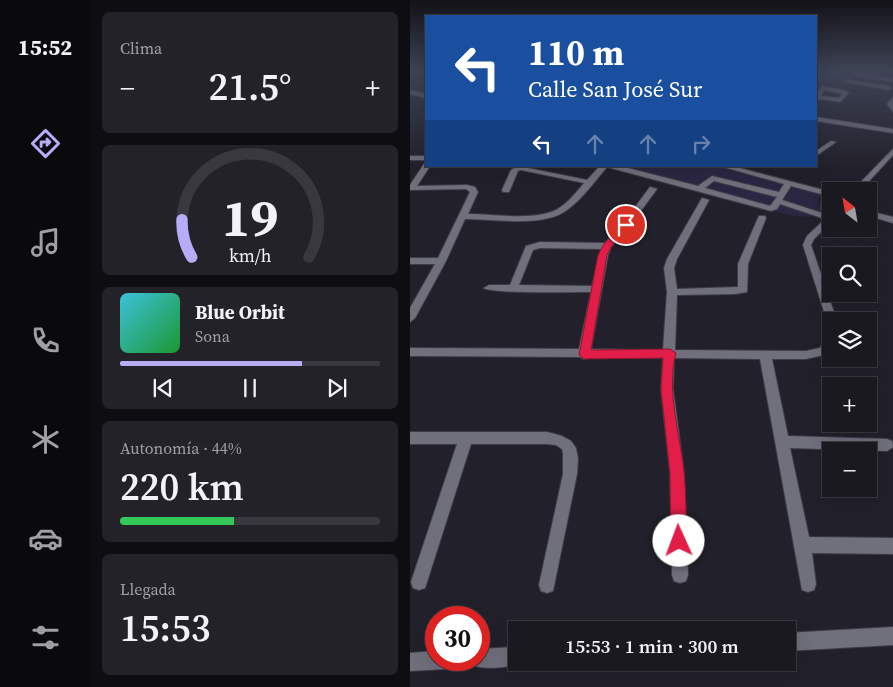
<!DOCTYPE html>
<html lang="es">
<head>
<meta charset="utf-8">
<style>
	:root { --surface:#1a1920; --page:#232229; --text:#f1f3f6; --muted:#9fa0a5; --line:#38383e; --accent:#b6acf8 }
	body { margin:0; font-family:"Source Serif 4",serif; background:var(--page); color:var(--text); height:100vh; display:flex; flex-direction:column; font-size:19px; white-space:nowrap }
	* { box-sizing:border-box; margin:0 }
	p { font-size:16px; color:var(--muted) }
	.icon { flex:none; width:28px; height:28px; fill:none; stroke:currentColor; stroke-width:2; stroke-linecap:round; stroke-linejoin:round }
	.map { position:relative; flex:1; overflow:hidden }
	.details { display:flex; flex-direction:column; gap:12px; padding:12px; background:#0e0e12; width:320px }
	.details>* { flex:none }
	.hud { position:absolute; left:15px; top:15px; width:392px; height:152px; border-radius:0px; box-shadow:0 5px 20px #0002,0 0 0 1px var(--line); background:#1a4fa0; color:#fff; overflow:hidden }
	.needle { width:32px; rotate:329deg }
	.buttons { position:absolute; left:412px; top:182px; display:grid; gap:10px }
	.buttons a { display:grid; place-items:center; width:55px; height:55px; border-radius:0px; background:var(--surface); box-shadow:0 5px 20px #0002,0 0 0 1px var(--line); font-size:25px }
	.speed { position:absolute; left:15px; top:606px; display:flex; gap:10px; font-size:25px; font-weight:700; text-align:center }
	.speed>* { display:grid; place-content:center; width:65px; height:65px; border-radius:50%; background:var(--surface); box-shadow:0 5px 20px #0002,0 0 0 1px var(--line); line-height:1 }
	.speed .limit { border:8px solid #d22; background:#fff; color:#111 }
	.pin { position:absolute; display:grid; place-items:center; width:42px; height:42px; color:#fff; margin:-21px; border:2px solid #fff; border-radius:50%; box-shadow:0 1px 5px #0007 }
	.me { position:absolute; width:55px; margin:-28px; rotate:358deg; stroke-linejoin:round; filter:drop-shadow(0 0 4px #0008) }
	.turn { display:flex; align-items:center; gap:18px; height:105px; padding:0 20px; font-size:22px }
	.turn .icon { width:65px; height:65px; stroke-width:2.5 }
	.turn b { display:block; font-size:35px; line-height:42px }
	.lanes { display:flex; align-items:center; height:48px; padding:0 20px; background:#0003; justify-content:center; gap:25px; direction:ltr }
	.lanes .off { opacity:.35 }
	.big { font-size:38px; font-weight:600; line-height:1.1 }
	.details .card { flex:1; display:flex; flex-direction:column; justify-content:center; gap:8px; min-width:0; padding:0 18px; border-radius:8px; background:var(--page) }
	.details .dial { align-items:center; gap:0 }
	.dial svg { height:130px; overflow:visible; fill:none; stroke:var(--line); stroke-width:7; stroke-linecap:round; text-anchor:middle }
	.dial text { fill:var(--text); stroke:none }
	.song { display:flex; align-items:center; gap:15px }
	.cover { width:60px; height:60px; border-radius:8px; background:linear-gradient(135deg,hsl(190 70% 55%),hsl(130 70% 35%)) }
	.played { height:5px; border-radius:2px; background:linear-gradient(90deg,var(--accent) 70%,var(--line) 70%) }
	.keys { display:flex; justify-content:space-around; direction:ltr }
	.heat { display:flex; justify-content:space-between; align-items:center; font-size:28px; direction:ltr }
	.charge { height:8px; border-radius:4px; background:linear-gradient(90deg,#34c759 44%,var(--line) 0) }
	.trip { position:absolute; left:98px; top:621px; width:288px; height:50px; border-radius:0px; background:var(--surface); box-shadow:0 5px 20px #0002,0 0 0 1px var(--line); font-weight:600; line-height:50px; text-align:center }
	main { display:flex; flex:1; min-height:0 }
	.menu { display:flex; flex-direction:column; width:90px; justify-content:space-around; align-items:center; background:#0a0a0d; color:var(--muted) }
	.menu .icon { width:35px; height:35px }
	.menu .on { color:var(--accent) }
	.menu b { font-size:22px; color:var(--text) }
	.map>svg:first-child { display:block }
</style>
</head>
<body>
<main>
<nav class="menu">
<b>15:52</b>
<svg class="icon on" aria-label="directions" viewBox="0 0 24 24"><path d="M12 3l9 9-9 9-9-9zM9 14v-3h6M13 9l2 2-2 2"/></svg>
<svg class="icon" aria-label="music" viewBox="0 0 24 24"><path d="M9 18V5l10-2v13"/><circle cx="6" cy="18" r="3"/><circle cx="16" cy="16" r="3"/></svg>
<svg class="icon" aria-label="phone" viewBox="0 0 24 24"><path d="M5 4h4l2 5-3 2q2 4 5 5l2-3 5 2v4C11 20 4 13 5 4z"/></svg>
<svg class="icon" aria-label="climate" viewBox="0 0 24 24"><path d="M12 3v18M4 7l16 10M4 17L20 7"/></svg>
<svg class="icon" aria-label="car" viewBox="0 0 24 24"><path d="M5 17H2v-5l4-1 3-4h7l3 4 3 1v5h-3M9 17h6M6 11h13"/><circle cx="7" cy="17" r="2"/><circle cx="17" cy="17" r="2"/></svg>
<svg class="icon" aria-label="filters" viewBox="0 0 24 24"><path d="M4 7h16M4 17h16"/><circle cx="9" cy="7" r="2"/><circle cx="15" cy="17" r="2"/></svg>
</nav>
<section class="details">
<div class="card"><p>Clima</p>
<div class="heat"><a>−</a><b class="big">21.5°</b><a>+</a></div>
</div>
<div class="card dial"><svg viewBox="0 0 100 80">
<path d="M14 69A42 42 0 1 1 86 69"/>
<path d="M14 69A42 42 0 0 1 8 46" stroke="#b6acf8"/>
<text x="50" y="56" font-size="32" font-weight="700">19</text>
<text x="50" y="72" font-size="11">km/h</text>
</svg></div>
<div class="card">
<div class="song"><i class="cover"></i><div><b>Blue Orbit</b><p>Sona</p></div></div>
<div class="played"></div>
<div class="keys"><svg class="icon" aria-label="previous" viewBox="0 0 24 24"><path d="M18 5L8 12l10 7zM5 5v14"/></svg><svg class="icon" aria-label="pause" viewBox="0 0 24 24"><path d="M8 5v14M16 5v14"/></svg><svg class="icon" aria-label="next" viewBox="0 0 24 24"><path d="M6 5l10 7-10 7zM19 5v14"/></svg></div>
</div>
<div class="card"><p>Autonomía · 44%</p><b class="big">220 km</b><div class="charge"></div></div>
<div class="card"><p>Llegada</p><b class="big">15:53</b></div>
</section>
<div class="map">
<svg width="483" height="687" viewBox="0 0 483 687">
	<rect width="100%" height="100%" fill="#22212b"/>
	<!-- green -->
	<path fill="#2b2743" d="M 406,72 L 481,81 L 481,90 L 406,81 Z
		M 204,166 L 315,166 L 417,191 L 407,200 L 411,212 L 400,217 L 383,216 L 203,167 Z"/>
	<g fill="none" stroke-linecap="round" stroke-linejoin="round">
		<!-- minor casing -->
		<g stroke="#3f3e47" stroke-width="2">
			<path id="minor" d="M 439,71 L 483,78 L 483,82 L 446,77 Z
				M 436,79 L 479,86 L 482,88 L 479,90 L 434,82 Z
				M 412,86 L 436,91 L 439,93 L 430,102 L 409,99 L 406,101 L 406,94 ZM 414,90 L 432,94 L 429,98 L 411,96 Z
				M 0,90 L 16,94 L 16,98 L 0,94 Z
				M 483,97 L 483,112 L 477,104 Z
				M 406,117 L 483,129 L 483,133 L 406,121 Z
				M 421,141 L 426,142 L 406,156 L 406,151 Z
				M 483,149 L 483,155 L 450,191 L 442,191 Z
				M 0,156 L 16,156 L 16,160 L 0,160 Z
				M 14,164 L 20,166 L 7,186 L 57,185 L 65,187 L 68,192 L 58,214 C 83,214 123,221 146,210 C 157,204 166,193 174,183 L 111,170 L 108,171 L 99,192 L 93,192 L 92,190 L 101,170 L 108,166 L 177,180 L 190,166 L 210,166 L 288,186 L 302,176 L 369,192 L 374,184 L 310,166 L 322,166 L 421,192 L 421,201 L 419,203 L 419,208 L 421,209 L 421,215 L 419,215 L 421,216 L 421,222 L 404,239 L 401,245 L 427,321 L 421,321 L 421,324 L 417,321 L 393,245 L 397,236 L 415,219 L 370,204 L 367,209 L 361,211 L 197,167 C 184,182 171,201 154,212 C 131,227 83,219 55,219 L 36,261 L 5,318 L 0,322 L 0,308 L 25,264 L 0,264 L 0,258 L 28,258 L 60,192 L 56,189 L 0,190 L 0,185 ZM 304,181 L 367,197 L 360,206 L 295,188 ZM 381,186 L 418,196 L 411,202 L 411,209 L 418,215 L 372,200 Z
				M 240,187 L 247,189 L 219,227 L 201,247 L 198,255 L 181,349 L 253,350 L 257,292 L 254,268 L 257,259 L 292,198 L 299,200 L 267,259 L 264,268 L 267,289 L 328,287 L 328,264 L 348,218 L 349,216 L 355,216 L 356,218 L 338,264 L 337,292 L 325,294 L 267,295 L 265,350 L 396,351 L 410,348 L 417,337 L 421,336 L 421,349 L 418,354 L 396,359 L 362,359 L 378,436 L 477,439 L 482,441 L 483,447 L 477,451 L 380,448 L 399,537 L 483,538 L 483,554 L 402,553 L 406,584 L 404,590 L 398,592 L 392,590 L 350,359 L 264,358 L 263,389 L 274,473 L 278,575 L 276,581 L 270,583 L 264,581 L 262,575 L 260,473 L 251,389 L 253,358 L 178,357 L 174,359 L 170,357 L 0,356 L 0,348 L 169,349 L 181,292 C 165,292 81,294 74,288 L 79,285 L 100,285 L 116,246 L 130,242 L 195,243 L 213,223 ZM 130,248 L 191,249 L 182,286 L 109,285 L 123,250 Z
				M 459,211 L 483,217 L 483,223 L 459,216 Z
				M 0,432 L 137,432 L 152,436 L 161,441 L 166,448 L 168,459 L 167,474 L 143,591 L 137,593 L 131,591 L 129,585 L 153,474 L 153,453 L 152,449 L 146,445 L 137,444 L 61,444 L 17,582 L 15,588 L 9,590 L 3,588 L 1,582 L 47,444 L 0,444 Z
				M 483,627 L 483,645 L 376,651 L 376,633 Z
				M 106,647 L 106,662 L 113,662 C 100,668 75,670 62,665 L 61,660 L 69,660 L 69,649 Z
				M 26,651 L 26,660 L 45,660 L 43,667 L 36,669 L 0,671 L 0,653 Z"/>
		</g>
		<!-- path -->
		<path stroke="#5e5d66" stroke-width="1" stroke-dasharray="0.5 2" stroke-linecap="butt" d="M 406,73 L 431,76
			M 406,78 L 430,82"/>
		<!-- minor -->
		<use href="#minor" fill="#706f7c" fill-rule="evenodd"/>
	</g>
	<!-- sky -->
	<linearGradient id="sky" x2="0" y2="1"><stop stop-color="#131218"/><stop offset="0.42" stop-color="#3e4355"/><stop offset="1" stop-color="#3e4355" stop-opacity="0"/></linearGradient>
	<rect width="483" height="168" fill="url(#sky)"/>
	<!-- route -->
	<path fill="#e11d48" stroke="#92132f" d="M 216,222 L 220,225 L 201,247 L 197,255 L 181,350 L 260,349 L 266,353 C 256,389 270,435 274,472 C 276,494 276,518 277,541 L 275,546 L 269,549 L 264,546 L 261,541 L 260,473 L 251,389 L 253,358 L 174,359 L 169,355 L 188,255 L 194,244 L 213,223 Z"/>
</svg>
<div class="buttons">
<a><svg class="needle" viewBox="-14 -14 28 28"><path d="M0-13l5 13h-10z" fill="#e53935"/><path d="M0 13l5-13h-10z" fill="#9fa0a5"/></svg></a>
<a><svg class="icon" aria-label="search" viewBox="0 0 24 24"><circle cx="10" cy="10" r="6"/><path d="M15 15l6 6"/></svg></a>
<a><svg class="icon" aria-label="layers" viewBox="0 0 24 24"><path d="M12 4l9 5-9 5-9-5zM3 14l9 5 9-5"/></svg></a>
<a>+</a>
<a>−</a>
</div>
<div class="speed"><div class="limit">30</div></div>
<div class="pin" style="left:216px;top:225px;background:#d93025"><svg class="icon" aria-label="arrive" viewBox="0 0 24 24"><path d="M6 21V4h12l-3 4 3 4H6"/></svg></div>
<svg class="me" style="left:269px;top:541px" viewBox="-20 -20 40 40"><circle r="19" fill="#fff"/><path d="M0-13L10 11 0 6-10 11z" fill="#e11d48"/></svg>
<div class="trip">15:53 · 1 min · 300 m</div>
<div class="hud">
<div class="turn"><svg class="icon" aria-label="left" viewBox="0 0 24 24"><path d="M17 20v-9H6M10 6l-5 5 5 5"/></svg><div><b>110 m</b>Calle San José Sur</div></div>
<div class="lanes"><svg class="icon" aria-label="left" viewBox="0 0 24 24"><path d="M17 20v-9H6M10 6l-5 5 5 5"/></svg><svg class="icon off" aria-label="ahead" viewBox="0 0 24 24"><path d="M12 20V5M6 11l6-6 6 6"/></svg><svg class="icon off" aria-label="ahead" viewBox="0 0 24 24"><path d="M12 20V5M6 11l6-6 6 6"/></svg><svg class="icon off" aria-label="right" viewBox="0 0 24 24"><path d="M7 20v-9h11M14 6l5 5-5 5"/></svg></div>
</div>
</div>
</main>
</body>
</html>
